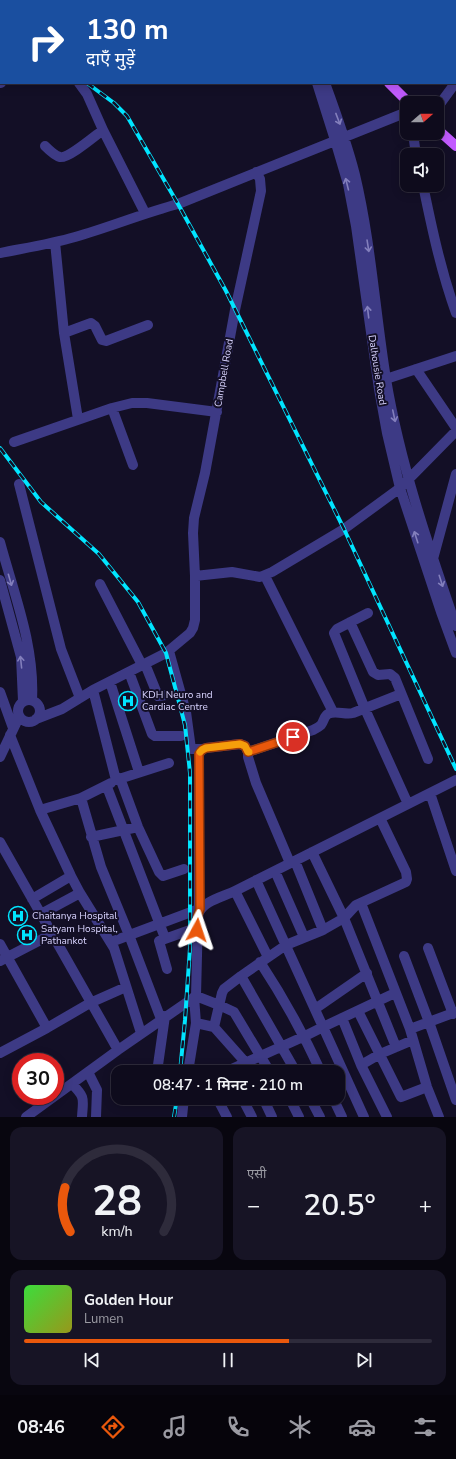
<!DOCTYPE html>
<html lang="hi">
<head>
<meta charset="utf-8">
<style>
	:root { --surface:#0e0b1c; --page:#171425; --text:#f1f3f6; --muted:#9b9ba3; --line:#2e2b3b; --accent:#ea580c }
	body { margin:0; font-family:"Nunito Sans","Noto Sans Devanagari",sans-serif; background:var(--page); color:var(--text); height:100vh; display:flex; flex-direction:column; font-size:15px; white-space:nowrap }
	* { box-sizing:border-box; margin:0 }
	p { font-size:13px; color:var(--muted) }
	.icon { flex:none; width:22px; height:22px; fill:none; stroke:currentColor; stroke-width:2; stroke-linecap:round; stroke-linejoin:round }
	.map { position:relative; height:1117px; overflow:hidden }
	.drawer { display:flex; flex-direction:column; gap:10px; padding:10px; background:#08060f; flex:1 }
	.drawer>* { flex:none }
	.banner { position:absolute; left:0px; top:0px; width:456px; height:84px; box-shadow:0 2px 10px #0003,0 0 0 1px var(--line); background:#1a4fa0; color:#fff; overflow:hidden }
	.needle { width:26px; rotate:70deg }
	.controls { position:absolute; left:400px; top:96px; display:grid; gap:8px }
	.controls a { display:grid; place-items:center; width:44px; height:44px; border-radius:8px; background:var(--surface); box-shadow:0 2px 10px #0003,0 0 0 1px var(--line); font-size:20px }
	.speed { position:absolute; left:12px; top:1053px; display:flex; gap:8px; font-size:20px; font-weight:700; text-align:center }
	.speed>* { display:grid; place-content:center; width:52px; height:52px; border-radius:50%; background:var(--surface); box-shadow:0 2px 10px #0003,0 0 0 1px var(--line); line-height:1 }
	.speed .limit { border:6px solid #d22; background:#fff; color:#111 }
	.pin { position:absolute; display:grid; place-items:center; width:34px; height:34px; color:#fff; margin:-17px; border:2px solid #fff; border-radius:50%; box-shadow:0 1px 4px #0007 }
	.me { position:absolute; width:44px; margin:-22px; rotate:5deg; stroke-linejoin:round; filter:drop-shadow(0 0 3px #0008) }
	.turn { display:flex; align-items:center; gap:14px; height:84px; padding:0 20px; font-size:18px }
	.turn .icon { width:52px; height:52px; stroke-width:2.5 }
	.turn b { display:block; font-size:28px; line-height:34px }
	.big { font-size:30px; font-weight:600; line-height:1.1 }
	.drawer .widget { flex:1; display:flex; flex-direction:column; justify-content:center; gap:6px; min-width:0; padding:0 14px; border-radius:12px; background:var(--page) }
	.drawer .dial { align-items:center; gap:0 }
	.dial svg { height:104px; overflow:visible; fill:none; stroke:var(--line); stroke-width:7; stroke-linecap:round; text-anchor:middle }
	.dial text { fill:var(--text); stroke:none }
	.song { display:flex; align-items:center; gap:12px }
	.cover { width:48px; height:48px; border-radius:6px; background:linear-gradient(135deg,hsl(120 70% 55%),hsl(60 70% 35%)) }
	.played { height:4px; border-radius:2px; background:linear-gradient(90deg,var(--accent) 65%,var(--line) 65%) }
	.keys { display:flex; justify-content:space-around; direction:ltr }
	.heat { display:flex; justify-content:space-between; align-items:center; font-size:22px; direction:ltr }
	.drawer .tiles { flex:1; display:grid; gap:10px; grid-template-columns:1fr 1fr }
	.widget:last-child { grid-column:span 2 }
	.trip { position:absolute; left:111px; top:1065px; width:234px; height:40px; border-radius:12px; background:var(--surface); box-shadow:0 2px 10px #0003,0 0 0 1px var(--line); font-weight:600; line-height:40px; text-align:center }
	.dock { display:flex; height:64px; justify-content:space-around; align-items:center; background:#06040b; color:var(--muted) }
	.dock .icon { width:28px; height:28px }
	.dock .on { color:var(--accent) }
	.dock b { font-size:18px; color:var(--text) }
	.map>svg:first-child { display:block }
</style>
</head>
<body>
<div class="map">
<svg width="456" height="1117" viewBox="0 0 456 1117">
	<rect width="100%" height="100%" fill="#130f26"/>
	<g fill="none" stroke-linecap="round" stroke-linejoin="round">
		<!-- minor -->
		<path stroke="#3d3a85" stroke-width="10" d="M 289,0 L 290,1
			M 436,0 L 437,1
			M 398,1 L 399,0
			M 455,4 L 456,4
			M 0,83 L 1,83
			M 79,83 L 87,94 L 103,130
			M 317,83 L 335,140 L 348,184 L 356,226 L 379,389 L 387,433 L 400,488 L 441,612 L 456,653
			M 325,83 C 336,113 347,143 355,175 C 371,242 375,311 386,379 C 400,463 428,545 456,626
			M 437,108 L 456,82
			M 413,133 L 416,155
			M 45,146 C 49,150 55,156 60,157 C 68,159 96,135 103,130 L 145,213
			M 423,185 C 432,229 441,271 456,313
			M 55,242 L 64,333 L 78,419
			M 0,253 C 25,248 51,244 75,237 C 110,227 144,213 178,204 L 407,112
			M 64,333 L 91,323 L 95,326 L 102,340 L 106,341 L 148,325
			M 416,369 L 456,428
			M 386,379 L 456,356
			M 112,408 L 132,403 L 147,403 L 217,412
			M 14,442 L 112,408 L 133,465
			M 19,484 L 61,649 L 80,698
			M 0,542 C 14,594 35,646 32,700
			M 433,559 L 456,474
			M 195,576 L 193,533 L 194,518 L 205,473 L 235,310 L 261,191 L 260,179 L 256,172
			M 265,576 L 333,712
			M 0,580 L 21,657 L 23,701
			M 100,584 L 142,665
			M 368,613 L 337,629 L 334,633 L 365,709 L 408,804
			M 350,622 L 373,672 L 378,675 L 390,674 L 395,678 L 428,759
			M 169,651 L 186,712 L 191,749 L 202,749
			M 145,664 L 158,696 L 166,695
			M 129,672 L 152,734 L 155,736 L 181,736
			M 110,682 L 139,772
			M 93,690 L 116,780 L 169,763
			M 0,692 L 13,728
			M18 711a11 11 0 1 1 22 0a11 11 0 1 1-22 0Z
			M 36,719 L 62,709 L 93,690 L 166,653 L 190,633 L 193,628 L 195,620 L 195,576 L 232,572 L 260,577 L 272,572 L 344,529 L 400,488 L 456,431
			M 10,735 L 40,810 L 71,876 L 80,893 L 114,948 L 141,1033
			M 0,757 L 19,717
			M 120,778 L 138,827 L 159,872 L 163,876 L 184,869
			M 107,787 L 165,938
			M 430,793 L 456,871
			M 81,798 L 101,867 L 129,935 L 161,1019
			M 40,810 L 81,798 L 111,783
			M 91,837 L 138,827
			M 0,842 L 118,1050 L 196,996 L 198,915 C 202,901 223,897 235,891 L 456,780
			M 312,852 L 344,918 L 396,1047
			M 295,861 L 323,930
			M 290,863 L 256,783 L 248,757 L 248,752 L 313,730 C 315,729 319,727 321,725 C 324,721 324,716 328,714 C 335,710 345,715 353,713 L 401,694
			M 275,871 L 304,937
			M 256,880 L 364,1117
			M 235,891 L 268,957
			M 32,899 L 71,876
			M 361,903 L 410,1029 L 427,1087 L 439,1117
			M 41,914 L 80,893
			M 111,942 L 199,909 L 199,754 L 202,749 L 206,748 L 240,744 L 245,746 L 248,752
			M 0,944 L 47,1028
			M 428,948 L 453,1014
			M 404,956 L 429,1022 L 456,1100
			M 0,961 L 52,934
			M 260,962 C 283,997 303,1033 321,1072
			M 167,969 L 159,941 L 190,930
			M 241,976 L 296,1072
			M 196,996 L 219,1005 L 234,1012 L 270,1072
			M 315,1009 L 367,973
			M 358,1011 L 401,1097 L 427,1087
			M 342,1018 L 361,1065 L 387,1117
			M 196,1023 L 214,1027 L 246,1063 L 250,1072
			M 214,1027 L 222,993 L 224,989 L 241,976 L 286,945 L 323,930 L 344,918 L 356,905 L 406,882 L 407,879 L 406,872 L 380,818
			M 410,1029 L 456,1012
			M 0,1053 L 47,1028 L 90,1003 L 126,987
			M 361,1065 L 380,1054 L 413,1040
			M 88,1072 L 97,1090 L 96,1117
			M 157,1072 L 165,1016
			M 188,1072 L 196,1023 L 194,997
			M 225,1072 L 305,1036 L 323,1027 L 395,993
			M 72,1084 C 86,1098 83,1099 82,1117
			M 217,1098 L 227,1117
			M 242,1098 L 252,1117
			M 263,1098 L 272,1117
			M 287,1098 L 292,1103 L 299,1117
			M 310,1098 L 320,1117
			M 333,1098 L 342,1117
			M 26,1117 L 118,1050
			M 182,1117 L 184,1098"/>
		<!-- major -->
		<path stroke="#c25bff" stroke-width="10" d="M 310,0 L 311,1
			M 389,83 L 409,103
			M 437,129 L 456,146"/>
		<!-- rail casing -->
		<g stroke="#00e5ff" stroke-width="4">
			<path id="rail" d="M 75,0 L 75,1
				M 0,2 L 1,4
				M 0,31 L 1,32
				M 87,83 L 114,103 L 127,116 L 178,204 L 226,291 L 344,529 L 456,769
				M 0,448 L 41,502 L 99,554 L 138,602 L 166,653 L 185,725 L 190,773 L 190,948 L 185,1020 L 180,1072
				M 174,1117 L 177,1098"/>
		</g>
		<!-- rail -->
		<use href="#rail" stroke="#130f26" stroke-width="2.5" stroke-dasharray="8" stroke-linecap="butt"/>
	</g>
	<!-- one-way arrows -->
	<defs><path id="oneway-shaft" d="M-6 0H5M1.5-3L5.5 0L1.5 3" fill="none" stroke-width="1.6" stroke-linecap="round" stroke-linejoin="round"/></defs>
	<g stroke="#837fbc">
		<use href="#oneway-shaft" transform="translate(338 119) rotate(69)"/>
		<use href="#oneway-shaft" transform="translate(347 184) rotate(-104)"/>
		<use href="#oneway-shaft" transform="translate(368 246) rotate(81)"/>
		<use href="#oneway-shaft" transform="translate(368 312) rotate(-97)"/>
		<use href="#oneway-shaft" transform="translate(394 416) rotate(78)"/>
		<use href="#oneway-shaft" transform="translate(416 537) rotate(-108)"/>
		<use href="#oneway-shaft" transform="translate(10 580) rotate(74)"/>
		<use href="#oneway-shaft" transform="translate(441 581) rotate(72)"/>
		<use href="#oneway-shaft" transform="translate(21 662) rotate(-96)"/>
	</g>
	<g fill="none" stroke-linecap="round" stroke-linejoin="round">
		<!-- route casing -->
		<g stroke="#983908" stroke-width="10">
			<path id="route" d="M 197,930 L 198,915 L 200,909 L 199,754 L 202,750 L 206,748 L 240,744 L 245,746 L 248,752 L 293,737"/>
		</g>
		<!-- route -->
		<use href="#route" stroke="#ea580c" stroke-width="7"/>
		<!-- slow -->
		<path stroke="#f59e0b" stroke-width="7" d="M 200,752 L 202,750 L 206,748 L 240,744 L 245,746 L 248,752 L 249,752"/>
	</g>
	<!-- icons -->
	<defs>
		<g id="hospital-ring" transform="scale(1)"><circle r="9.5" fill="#130f26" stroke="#00e5ff" stroke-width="1.5"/><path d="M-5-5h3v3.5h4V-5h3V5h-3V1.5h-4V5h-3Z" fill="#00e5ff"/></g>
	</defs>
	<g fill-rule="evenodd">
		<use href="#hospital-ring" x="128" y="701"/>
		<use href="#hospital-ring" x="18" y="916"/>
		<use href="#hospital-ring" x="27" y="935"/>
	</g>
	<g text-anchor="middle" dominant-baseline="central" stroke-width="4" stroke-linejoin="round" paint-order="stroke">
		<!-- street labels -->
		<g font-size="10" fill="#d9d4ff" stroke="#130f26">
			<text transform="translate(377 370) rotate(81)">Dalhousie Road</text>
			<text transform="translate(224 373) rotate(-80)">Campbell Road</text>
		</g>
		<!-- poi labels -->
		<g font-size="10" fill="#d9d4ff" stroke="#130f26" text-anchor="start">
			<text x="142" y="695">KDH Neuro and<tspan x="142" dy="12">Cardiac Centre</tspan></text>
			<text x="32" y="916">Chaitanya Hospital</text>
			<text x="41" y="929">Satyam Hospital,<tspan x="41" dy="12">Pathankot</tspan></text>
		</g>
	</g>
</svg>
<div class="controls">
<a><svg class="needle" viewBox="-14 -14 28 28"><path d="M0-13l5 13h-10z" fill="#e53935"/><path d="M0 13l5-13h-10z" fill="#9b9ba3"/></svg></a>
<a><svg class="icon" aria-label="sound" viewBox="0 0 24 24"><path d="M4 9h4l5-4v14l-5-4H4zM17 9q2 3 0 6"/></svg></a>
</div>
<div class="speed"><div class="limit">30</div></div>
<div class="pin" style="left:293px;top:737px;background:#d93025"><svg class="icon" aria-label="arrive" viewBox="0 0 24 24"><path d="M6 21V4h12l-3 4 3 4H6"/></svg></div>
<svg class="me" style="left:197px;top:930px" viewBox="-20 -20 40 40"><path d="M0-17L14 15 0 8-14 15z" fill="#ea580c" stroke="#fff" stroke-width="4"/></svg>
<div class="trip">08:47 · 1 मिनट · 210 m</div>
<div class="banner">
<div class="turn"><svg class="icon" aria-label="right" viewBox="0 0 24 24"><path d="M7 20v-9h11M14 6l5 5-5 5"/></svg><div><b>130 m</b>दाएँ मुड़ें</div></div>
</div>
</div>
<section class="drawer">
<div class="tiles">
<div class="widget dial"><svg viewBox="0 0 100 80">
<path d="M14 69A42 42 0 1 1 86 69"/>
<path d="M14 69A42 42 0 0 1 10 35" stroke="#ea580c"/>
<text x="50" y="56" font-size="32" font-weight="700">28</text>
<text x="50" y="72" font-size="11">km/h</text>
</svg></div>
<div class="widget"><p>एसी</p>
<div class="heat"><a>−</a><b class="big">20.5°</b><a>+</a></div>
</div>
<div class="widget">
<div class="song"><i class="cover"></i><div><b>Golden Hour</b><p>Lumen</p></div></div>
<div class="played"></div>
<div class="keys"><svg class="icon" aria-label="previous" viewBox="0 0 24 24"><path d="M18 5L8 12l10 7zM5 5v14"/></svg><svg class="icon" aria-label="pause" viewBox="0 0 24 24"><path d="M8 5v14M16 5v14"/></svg><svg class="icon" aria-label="next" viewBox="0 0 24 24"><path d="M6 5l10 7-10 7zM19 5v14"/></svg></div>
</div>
</div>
</section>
<nav class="dock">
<b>08:46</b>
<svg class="icon on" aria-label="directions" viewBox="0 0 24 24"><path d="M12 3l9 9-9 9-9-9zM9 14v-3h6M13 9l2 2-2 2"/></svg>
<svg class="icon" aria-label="music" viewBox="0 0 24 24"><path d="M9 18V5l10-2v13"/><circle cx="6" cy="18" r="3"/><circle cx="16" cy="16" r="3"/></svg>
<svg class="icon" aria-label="phone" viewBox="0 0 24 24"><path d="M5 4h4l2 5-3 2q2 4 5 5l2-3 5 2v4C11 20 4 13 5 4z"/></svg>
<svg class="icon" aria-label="climate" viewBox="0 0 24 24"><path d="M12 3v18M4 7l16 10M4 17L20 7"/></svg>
<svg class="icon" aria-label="car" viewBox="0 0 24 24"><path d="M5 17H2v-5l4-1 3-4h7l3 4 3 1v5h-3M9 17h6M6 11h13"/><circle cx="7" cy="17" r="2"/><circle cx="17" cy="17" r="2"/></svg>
<svg class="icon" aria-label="filters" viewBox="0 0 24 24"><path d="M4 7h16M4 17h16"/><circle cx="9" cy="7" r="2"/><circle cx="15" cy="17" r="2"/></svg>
</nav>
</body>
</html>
